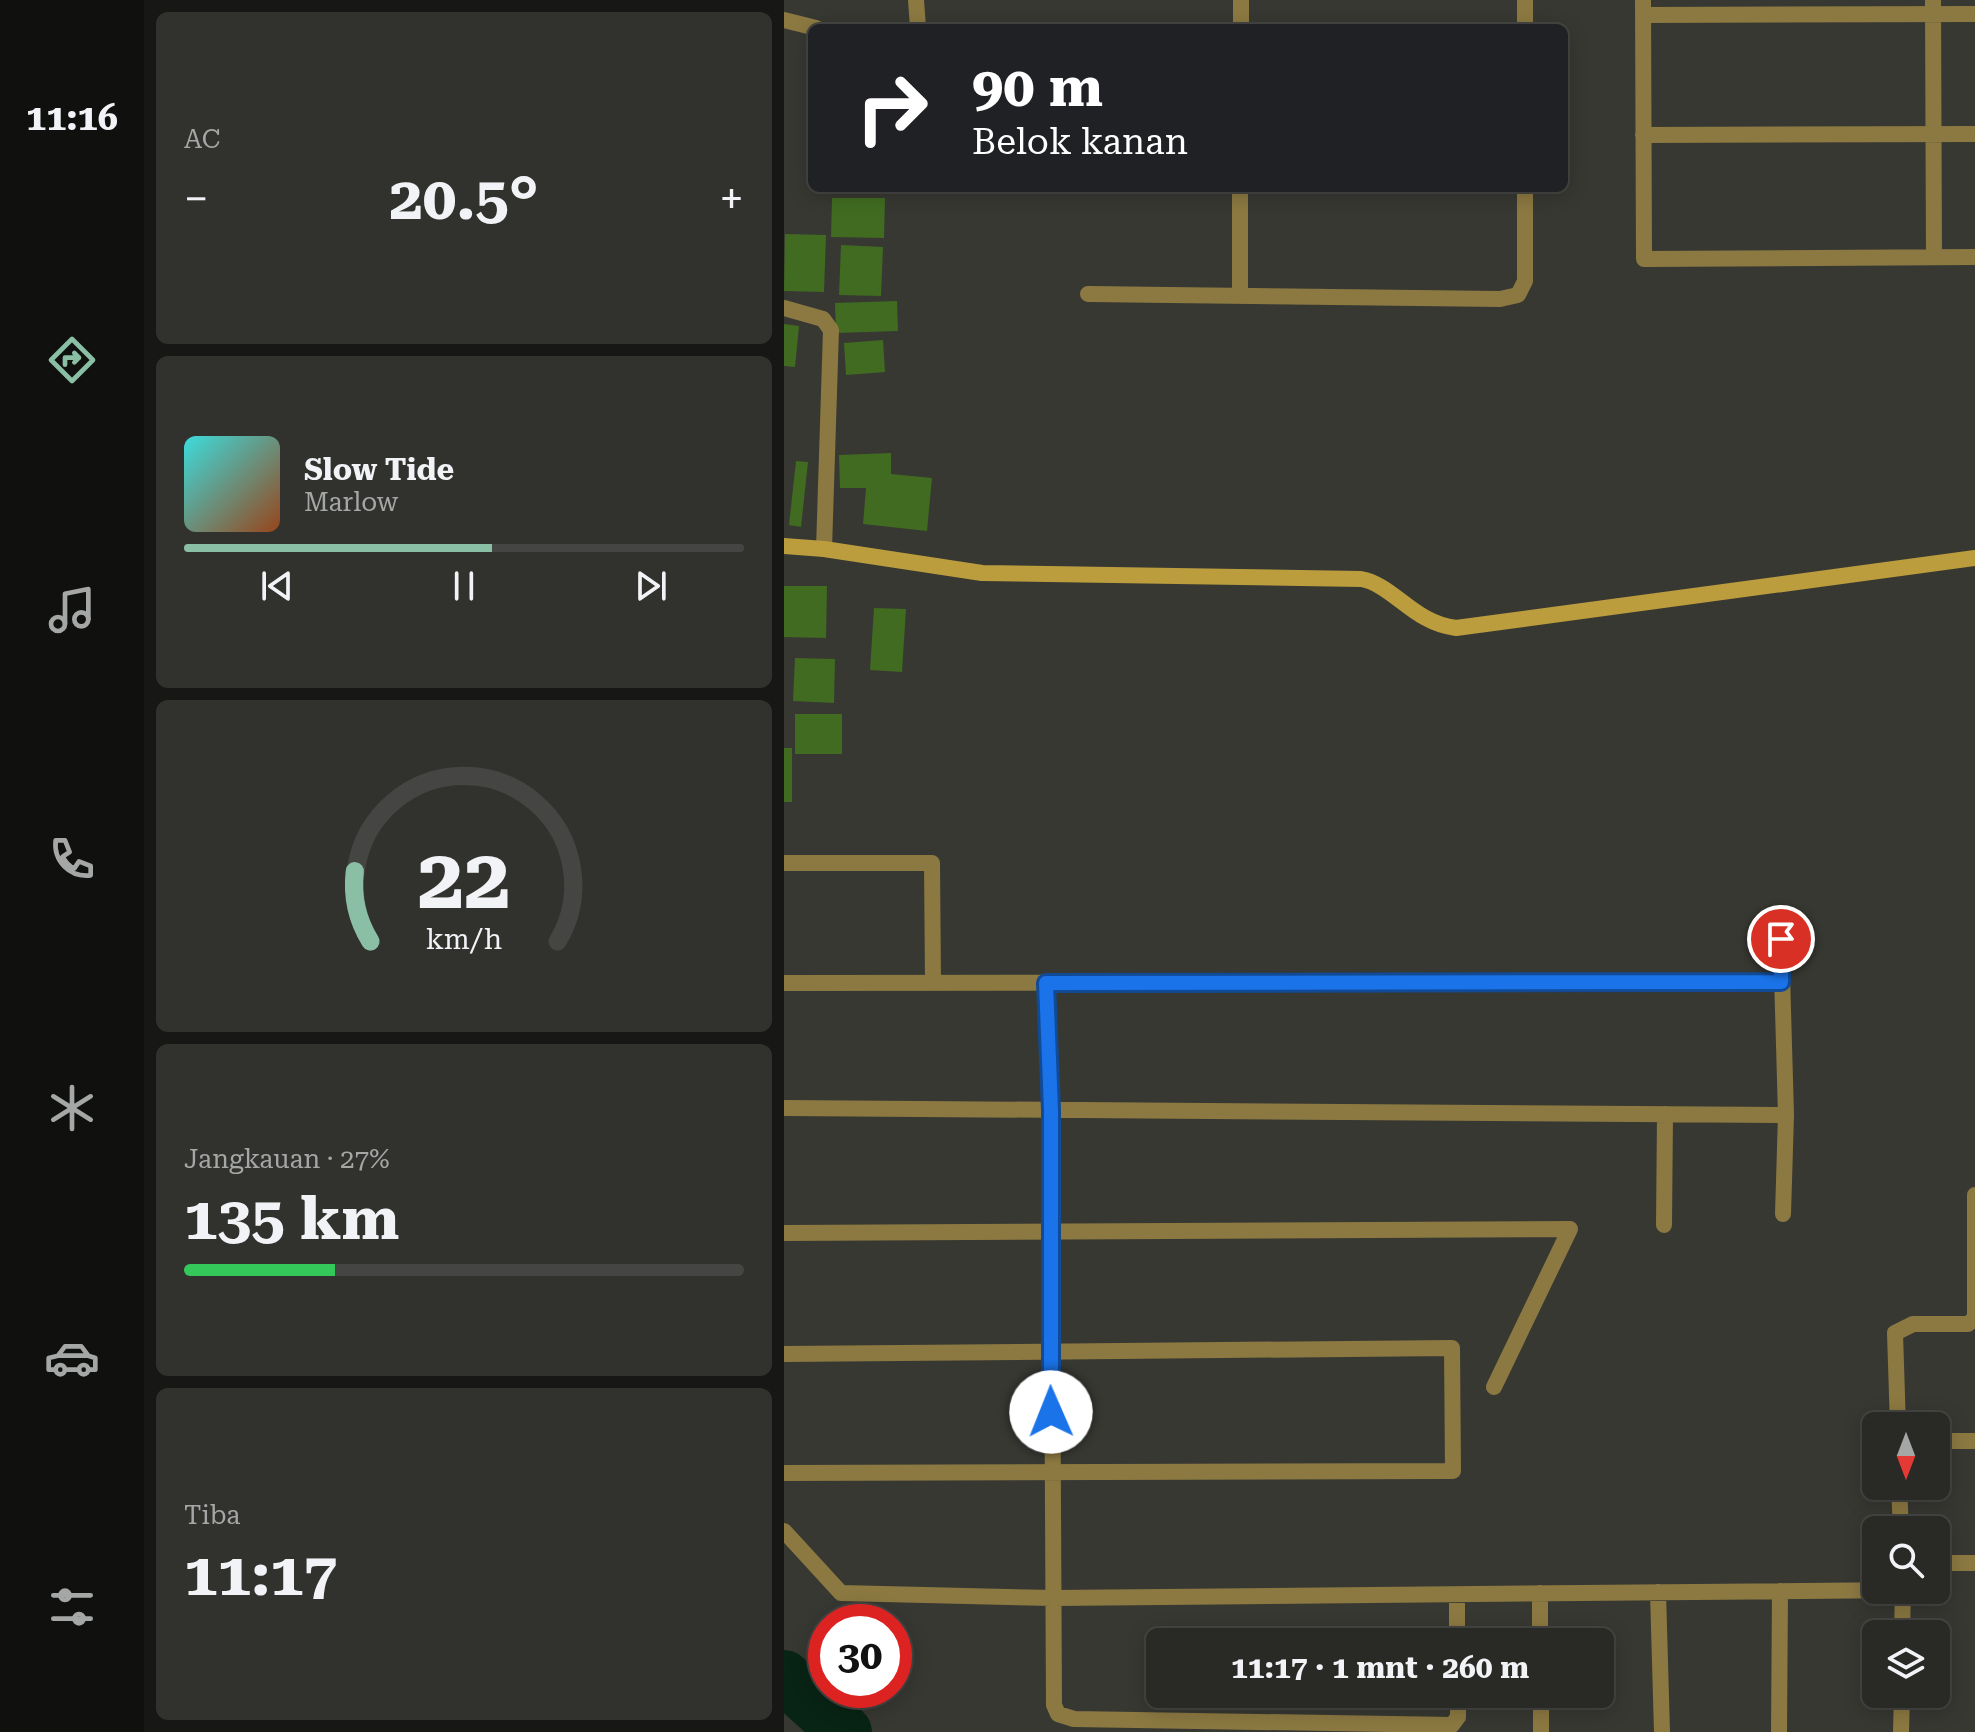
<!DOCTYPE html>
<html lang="id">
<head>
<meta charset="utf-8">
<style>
	:root { --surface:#292a26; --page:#31322e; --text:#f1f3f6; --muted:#a5a7a7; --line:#454643; --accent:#8abfa5 }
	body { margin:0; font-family:"Roboto Serif",serif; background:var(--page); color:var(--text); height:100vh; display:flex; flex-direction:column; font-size:30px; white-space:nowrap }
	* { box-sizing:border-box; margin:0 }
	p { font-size:26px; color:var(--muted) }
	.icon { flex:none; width:44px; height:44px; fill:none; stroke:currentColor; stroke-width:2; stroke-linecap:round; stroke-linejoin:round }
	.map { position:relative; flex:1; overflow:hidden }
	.drawer { display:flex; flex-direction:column; gap:12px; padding:12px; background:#171715; width:640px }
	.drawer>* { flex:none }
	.top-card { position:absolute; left:24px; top:24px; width:760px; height:168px; border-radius:12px; box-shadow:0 4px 20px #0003,0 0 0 2px var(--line); background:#202124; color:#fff; overflow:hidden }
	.needle { width:52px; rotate:180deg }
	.controls { position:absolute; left:1078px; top:1412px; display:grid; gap:16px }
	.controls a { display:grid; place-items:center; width:88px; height:88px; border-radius:12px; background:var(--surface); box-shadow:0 4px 20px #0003,0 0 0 2px var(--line); font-size:40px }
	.speed { position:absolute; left:24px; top:1604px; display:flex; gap:16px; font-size:40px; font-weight:700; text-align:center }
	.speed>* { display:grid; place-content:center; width:104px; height:104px; border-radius:50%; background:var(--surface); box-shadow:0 4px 20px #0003,0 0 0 2px var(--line); line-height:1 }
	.speed .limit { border:12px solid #d22; background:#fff; color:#111 }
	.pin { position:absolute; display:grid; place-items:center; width:68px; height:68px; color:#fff; margin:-34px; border:4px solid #fff; border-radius:50%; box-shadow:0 2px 8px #0007 }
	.me { position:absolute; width:88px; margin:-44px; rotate:359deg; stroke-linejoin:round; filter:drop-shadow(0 0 6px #0008) }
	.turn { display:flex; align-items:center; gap:28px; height:168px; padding:0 32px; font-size:36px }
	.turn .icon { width:104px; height:104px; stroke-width:2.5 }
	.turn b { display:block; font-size:56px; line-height:68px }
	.big { font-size:60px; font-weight:700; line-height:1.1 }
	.drawer .card { flex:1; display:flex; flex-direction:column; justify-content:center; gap:12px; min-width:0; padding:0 28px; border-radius:12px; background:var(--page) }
	.drawer .dial { align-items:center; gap:0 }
	.dial svg { height:208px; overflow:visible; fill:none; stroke:var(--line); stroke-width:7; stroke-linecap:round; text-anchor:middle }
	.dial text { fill:var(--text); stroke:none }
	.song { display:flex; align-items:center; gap:24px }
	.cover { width:96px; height:96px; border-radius:12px; background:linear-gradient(135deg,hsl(180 70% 55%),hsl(20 70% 35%)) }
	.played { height:8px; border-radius:4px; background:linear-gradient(90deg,var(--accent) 55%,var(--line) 55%) }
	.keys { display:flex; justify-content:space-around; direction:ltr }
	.heat { display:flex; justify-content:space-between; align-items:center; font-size:44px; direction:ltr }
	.charge { height:12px; border-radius:6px; background:linear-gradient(90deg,#34c759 27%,var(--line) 0) }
	.trip { position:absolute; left:362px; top:1628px; width:468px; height:80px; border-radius:12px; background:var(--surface); box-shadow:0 4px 20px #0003,0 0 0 2px var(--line); font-weight:700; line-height:80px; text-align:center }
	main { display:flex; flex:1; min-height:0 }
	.menu { display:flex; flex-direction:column; width:144px; justify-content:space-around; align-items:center; background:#10110f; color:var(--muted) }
	.menu .icon { width:56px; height:56px }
	.menu .current { color:var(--accent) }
	.menu b { font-size:36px; color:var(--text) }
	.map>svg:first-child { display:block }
</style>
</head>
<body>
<main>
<nav class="menu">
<b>11:16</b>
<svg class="icon current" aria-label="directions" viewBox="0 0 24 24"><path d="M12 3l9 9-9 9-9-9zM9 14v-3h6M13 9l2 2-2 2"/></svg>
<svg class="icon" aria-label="music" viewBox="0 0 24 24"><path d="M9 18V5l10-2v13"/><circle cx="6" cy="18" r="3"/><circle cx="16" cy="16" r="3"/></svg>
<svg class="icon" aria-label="phone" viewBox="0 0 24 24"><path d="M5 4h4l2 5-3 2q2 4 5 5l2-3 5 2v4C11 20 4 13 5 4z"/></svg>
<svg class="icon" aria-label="climate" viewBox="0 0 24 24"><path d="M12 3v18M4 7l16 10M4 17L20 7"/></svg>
<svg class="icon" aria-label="car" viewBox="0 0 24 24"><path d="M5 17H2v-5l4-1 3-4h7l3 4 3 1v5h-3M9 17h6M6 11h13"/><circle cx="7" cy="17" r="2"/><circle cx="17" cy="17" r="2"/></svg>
<svg class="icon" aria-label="filters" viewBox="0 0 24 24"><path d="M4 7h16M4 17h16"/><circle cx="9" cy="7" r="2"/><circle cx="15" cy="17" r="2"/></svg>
</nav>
<section class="drawer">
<div class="card"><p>AC</p>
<div class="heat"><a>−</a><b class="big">20.5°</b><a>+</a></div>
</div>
<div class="card">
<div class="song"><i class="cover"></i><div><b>Slow Tide</b><p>Marlow</p></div></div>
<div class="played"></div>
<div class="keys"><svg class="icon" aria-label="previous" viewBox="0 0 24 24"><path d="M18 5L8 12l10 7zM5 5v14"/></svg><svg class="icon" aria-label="pause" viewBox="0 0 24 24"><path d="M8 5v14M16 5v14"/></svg><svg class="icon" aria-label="next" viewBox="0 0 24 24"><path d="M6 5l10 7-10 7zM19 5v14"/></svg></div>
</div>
<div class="card dial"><svg viewBox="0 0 100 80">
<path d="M14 69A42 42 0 1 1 86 69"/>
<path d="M14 69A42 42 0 0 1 8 42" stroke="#8abfa5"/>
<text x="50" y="56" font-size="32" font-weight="700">22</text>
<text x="50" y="72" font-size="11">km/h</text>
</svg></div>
<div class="card"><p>Jangkauan · 27%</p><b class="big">135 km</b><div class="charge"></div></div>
<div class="card"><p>Tiba</p><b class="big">11:17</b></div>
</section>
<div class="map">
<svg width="1191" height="1732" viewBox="0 0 1191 1732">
	<rect width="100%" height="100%" fill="#373832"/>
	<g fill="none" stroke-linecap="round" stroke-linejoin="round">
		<!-- river -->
		<path stroke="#082414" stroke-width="54" d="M 0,1677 L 61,1732"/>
	</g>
	<!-- building -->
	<path fill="#416b21" d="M 48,198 L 101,198 L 100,238 L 47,237 Z
		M 1,234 L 42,235 L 40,292 L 0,291 Z
		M 57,245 L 99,247 L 97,296 L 55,295 Z
		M 113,301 L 114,331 L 52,333 L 51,303 Z
		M 0,324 L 15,326 L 11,367 L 0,366 Z
		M 99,340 L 101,372 L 62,375 L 60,343 Z
		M 107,453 L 107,474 L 148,478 L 143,531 L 79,524 L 82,488 L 56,488 L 55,455 Z
		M 12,461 L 24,462 L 17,527 L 5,525 Z
		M 0,586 L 43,586 L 42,638 L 0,637 Z
		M 90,608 L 122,609 L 118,672 L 86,670 Z
		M 11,658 L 51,659 L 50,703 L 9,701 Z
		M 11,714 L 58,714 L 58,754 L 11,754 Z
		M 0,748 L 8,748 L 8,802 L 0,802 Z"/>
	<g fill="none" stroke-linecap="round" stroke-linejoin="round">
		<!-- street -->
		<path stroke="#8c7942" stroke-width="16" d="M 132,0 L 134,28
			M 741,0 L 741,28
			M 859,0 L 860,259 L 1191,257
			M 1149,0 L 1150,257
			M 859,15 L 1191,14
			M 0,20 L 32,28
			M 457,28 L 457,0
			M 859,135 L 1191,134
			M 456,188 L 456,296
			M 304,294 L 716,299 L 734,295 L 741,281 L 741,188
			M 0,308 L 39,319 L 47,330 L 40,549
			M 0,863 L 148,863 L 149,983
			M 997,939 L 1002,1115 L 999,1214
			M 0,983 L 997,982
			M 262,983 L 267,1110 L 270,1705 L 274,1714 L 290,1719 L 668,1725 L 674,1717 L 674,1694
			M 0,1108 L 1002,1115
			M 880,1225 L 881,1114
			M 0,1233 L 786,1229 L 710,1387
			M 0,1354 L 668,1348 L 669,1471 L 0,1473
			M 1114,1426 L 1111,1333 L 1129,1324 L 1184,1324 L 1191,1318 L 1191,1195
			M 1152,1441 L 1191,1441
			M 1115,1486 L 1117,1530
			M 0,1531 L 57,1593 L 269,1598 L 1119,1590
			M 1152,1563 L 1191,1563
			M 874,1592 L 878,1732
			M 756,1593 L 756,1642
			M 673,1595 L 673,1642
			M 1118,1634 L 1119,1590
			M 757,1694 L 757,1732
			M 995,1732 L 996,1591
			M 1117,1732 L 1118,1694"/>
		<!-- secondary -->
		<path stroke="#bb9d3e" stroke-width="16" d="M 0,546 L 40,549 L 198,573 L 577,579 C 610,585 629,623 672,628 L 1191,558"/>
	</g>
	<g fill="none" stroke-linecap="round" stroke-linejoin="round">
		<!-- route casing -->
		<g stroke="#114b97" stroke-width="20">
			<path id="route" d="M 267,1412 L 267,1110 L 262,983 L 997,982 L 997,939"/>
		</g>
		<!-- route -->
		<use href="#route" stroke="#1a73e8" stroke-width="14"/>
	</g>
</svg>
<div class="controls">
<a><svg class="needle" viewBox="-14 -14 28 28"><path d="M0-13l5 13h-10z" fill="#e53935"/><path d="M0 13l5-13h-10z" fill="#a5a7a7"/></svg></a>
<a><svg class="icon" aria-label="search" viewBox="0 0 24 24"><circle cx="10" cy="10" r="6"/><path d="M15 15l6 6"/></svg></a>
<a><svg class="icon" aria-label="layers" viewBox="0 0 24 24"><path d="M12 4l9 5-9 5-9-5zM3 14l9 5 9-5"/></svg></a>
</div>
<div class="speed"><div class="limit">30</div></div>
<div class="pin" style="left:997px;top:939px;background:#d93025"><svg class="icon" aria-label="arrive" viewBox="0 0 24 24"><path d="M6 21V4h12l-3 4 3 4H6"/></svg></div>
<svg class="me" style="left:267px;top:1412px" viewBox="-20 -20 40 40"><circle r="19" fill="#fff"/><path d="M0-13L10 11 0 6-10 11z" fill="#1a73e8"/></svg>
<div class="trip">11:17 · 1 mnt · 260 m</div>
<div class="top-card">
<div class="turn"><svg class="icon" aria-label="right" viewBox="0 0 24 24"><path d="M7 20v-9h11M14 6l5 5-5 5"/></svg><div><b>90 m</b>Belok kanan</div></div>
</div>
</div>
</main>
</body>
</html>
